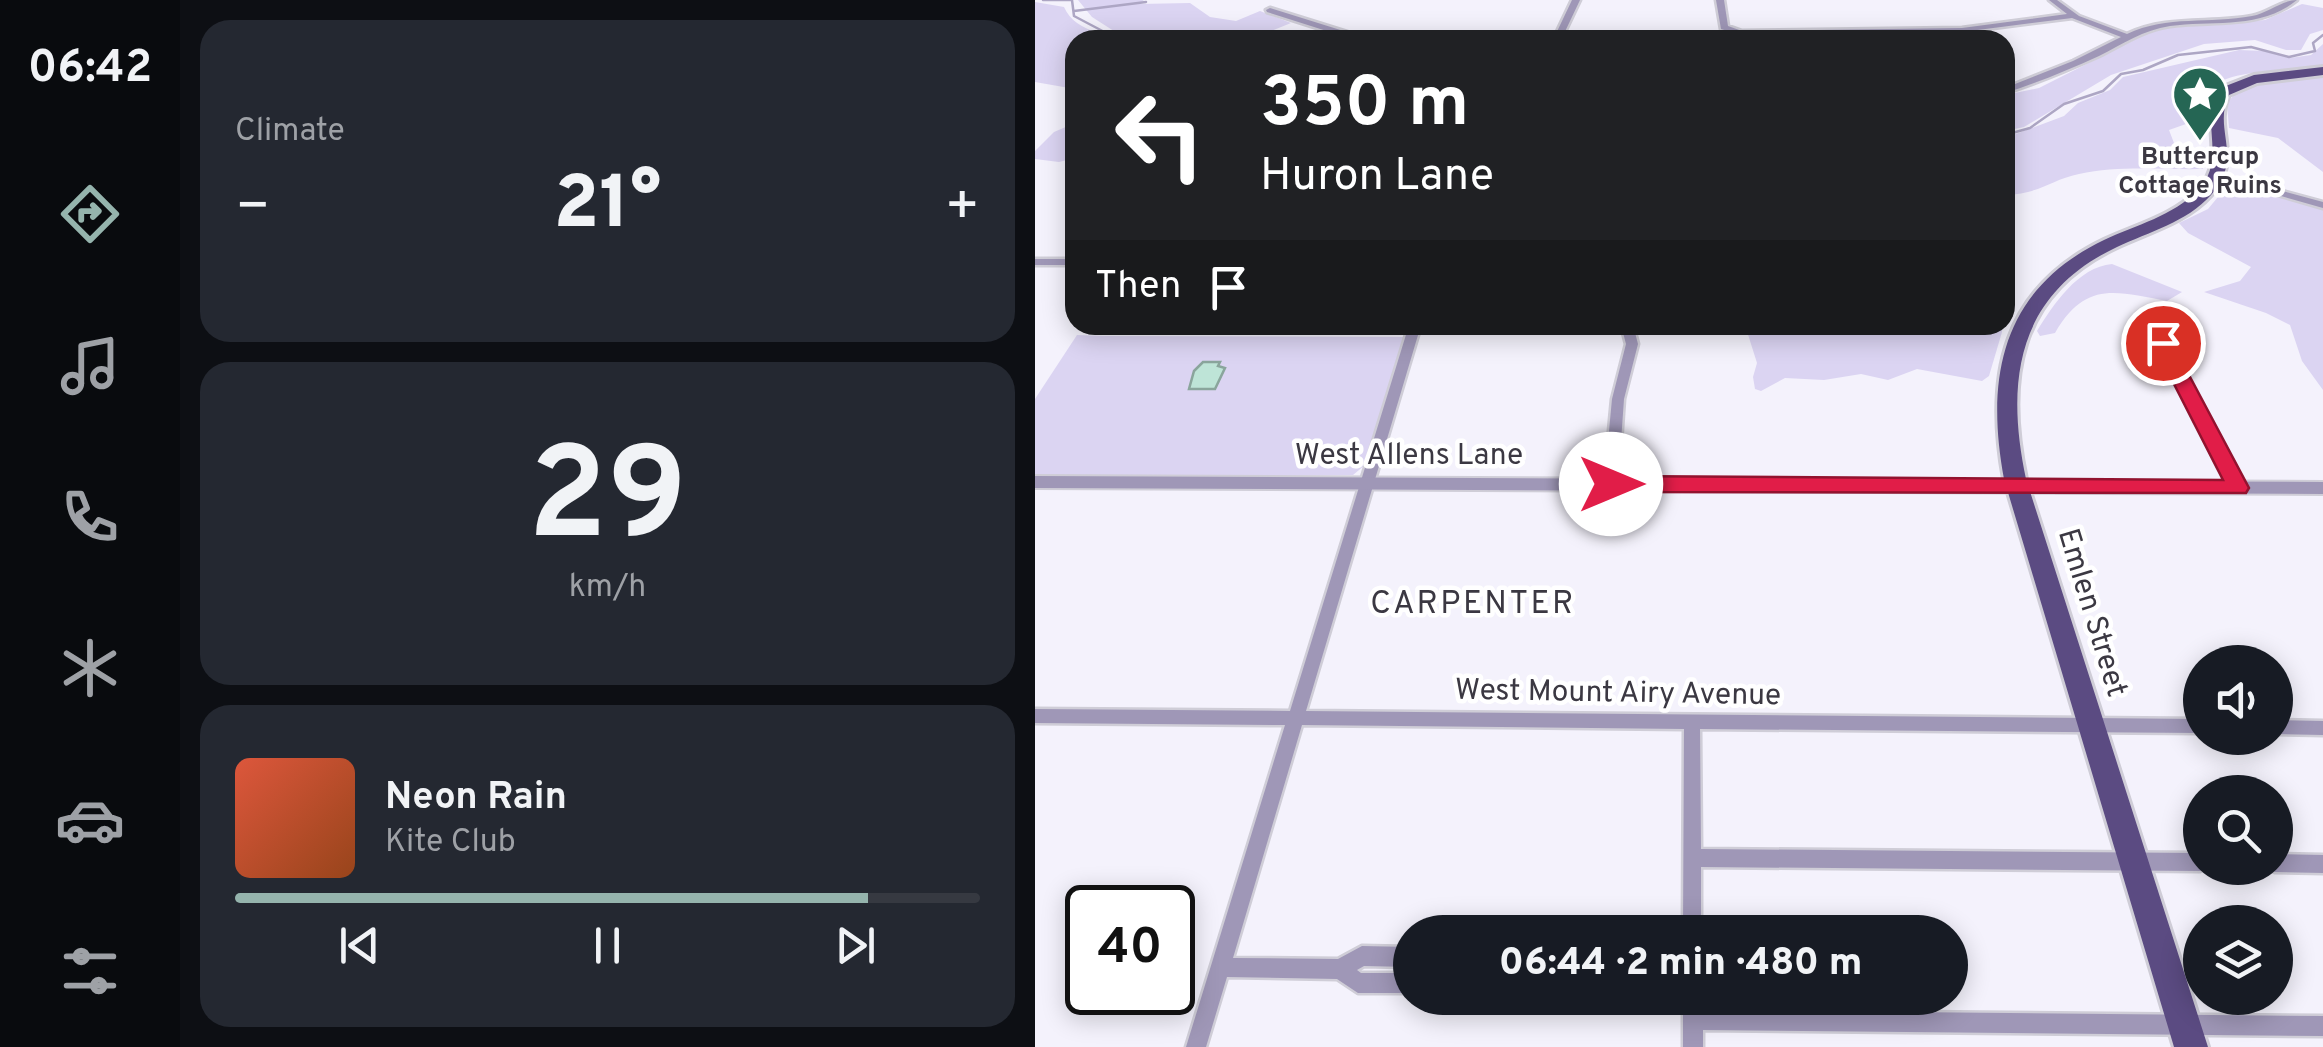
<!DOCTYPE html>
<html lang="en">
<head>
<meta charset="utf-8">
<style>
	:root { --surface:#171b24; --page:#242831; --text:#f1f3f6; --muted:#9ea1a6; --line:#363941; --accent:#95b4ad }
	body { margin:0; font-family:Overpass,sans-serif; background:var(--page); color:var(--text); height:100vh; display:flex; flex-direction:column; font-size:38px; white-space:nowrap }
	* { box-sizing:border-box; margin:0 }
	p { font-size:32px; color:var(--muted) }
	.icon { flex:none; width:55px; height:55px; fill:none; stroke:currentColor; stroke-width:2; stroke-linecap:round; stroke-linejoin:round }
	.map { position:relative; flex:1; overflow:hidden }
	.side { display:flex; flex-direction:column; gap:20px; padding:20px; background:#0d0f14; width:855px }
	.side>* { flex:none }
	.top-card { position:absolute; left:30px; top:30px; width:950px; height:305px; border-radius:30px; box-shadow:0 5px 25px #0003; background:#202124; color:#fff; overflow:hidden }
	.controls { position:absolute; left:1148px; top:645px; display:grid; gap:20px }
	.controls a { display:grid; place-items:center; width:110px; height:110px; border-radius:50%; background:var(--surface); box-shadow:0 5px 25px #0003; font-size:50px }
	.speed { position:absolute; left:30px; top:885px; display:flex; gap:20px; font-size:50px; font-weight:700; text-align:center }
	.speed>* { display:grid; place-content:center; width:130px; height:130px; border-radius:50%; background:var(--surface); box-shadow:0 5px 25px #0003; line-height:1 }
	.speed .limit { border:5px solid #111; border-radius:15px; background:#fff; color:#111 }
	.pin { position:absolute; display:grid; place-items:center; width:85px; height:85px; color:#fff; margin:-42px; border:5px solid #fff; border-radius:50%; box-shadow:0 2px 10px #0007 }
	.me { position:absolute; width:110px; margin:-55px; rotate:90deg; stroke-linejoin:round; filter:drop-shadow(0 0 8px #0008) }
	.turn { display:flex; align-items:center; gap:35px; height:210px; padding:0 30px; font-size:45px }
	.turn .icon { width:130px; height:130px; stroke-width:2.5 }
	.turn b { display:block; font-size:70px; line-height:85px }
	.then { display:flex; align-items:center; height:95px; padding:0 30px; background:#0003; gap:20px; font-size:38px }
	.big { font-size:75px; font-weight:800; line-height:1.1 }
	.side .tile { flex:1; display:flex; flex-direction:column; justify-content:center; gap:15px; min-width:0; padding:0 35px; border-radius:30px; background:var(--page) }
	.side .dial { align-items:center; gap:0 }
	.dial b { font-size:130px; line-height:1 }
	.song { display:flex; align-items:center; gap:30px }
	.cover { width:120px; height:120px; border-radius:15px; background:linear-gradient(135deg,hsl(10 70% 55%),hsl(20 70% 35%)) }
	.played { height:10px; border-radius:5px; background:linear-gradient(90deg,var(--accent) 85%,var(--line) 85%) }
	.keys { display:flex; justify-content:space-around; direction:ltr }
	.heat { display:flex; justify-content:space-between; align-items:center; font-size:55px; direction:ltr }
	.trip { position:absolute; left:358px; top:915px; width:575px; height:100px; border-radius:50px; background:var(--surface); box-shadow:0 5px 25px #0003; font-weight:800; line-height:100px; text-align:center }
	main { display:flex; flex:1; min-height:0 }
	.menu { display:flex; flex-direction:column; width:180px; justify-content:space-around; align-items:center; background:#090b0e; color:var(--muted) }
	.menu .icon { width:70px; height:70px }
	.menu .active { color:var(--accent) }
	.menu b { font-size:45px; color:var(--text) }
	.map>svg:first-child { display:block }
</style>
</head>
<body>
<main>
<nav class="menu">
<b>06:42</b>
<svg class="icon active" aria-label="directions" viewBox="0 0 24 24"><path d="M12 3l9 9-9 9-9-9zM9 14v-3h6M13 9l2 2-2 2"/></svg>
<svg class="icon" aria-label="music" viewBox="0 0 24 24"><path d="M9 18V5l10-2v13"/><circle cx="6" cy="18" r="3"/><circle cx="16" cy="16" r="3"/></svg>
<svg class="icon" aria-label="phone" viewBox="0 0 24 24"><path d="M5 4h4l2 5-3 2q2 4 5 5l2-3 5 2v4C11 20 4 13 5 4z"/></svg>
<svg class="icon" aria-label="climate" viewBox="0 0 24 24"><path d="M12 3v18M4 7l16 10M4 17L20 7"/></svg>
<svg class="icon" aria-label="car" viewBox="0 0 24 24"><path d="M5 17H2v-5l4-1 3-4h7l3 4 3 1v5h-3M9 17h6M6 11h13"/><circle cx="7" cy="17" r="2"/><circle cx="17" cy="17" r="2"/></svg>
<svg class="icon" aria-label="filters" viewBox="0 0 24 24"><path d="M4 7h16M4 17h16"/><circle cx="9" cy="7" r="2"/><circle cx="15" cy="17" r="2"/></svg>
</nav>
<section class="side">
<div class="tile"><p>Climate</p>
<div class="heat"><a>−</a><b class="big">21°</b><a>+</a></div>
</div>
<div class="tile dial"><b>29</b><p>km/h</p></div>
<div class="tile">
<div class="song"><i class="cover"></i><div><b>Neon Rain</b><p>Kite Club</p></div></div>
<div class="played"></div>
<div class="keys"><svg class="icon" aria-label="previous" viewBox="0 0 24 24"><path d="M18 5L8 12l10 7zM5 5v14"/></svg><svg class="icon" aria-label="pause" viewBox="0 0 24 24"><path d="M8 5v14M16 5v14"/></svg><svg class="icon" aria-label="next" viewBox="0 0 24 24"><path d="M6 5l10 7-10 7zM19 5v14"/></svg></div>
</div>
</section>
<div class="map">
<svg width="1288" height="1047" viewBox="0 0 1288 1047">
	<rect width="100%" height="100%" fill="#f4f2fc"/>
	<!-- green -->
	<path fill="#dbd4f2" d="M 43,0 L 109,0 L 104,4 L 155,3 L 175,17 L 201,21 L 225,11 L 256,23 L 231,33 L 228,40 L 150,40 L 126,32 L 82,33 L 57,17 Z
		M 0,2 L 29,7 C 40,33 78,37 104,40 L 40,40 L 40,89 L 0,82 Z
		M 1267,4 L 1288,8 L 1288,30 L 1275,34 L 1266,50 L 1251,50 L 1220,40 L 1169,44 L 1076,75 L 989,127 L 970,131 L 970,95 L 1004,88 L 1121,29 L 1230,20 Z
		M 1288,44 L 1288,66 C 1265,70 1191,69 1177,88 C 1171,99 1174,109 1168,118 L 1134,130 L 1139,143 L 1168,163 L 1168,169 C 1127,170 1084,165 1044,174 C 1015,180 1005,194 970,195 L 970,138 L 1029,116 L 1043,103 L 1075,90 L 1088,77 L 1204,50 L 1229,51 L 1255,58 L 1276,55 Z
		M 1288,75 L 1288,172 L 1243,138 L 1194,128 L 1192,104 C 1209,75 1259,78 1288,75 Z
		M 40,123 L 40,158 L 24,162 L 0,159 L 0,151 L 19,132 Z
		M 1199,184 L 1288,209 L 1288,390 L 1267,361 L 1255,325 L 1231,313 L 1169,292 L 1205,281 L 1216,267 L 1153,233 L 1144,223 L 1173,209 L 1193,185 Z
		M 1077,264 L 1147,292 L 1132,301 C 1081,292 1051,280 1020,333 L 1005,336 L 1002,331 C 1018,305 1043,267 1077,264 Z
		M 710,325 L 967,325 L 967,332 L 954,376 L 947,381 L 882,369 L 853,380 L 826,374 L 789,380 L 750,378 L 726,391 L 720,389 L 718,377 L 722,363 Z
		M 42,335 L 68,336 L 370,337 L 330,465 L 318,475 L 0,477 L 0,399 Z"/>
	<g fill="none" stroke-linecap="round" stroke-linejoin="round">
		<!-- stream -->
		<path stroke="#ada6c4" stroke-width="2.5" d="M 8,0 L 37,0 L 39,16 L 77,36 L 119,34 L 139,40
			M 39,11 L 111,2
			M 970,135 L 995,128 L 1029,104 L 1068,91 L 1086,74 L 1108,70 L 1143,55 L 1216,47 L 1254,57 L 1280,51 L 1278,43 L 1288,35"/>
	</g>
	<!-- building -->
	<path fill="#bee4d7" stroke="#8aa59c" stroke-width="2.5" d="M 168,362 L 185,362 L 183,366 L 190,368 L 180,389 L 154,389 L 159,371 Z"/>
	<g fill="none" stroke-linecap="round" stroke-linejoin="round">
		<!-- minor casing -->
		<g stroke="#cfcdd7" stroke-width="5">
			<path id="minor" d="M 537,0 L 545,0 L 526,40 L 518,40 Z
				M 681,0 L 689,0 L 693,26 L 707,31 L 927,28 L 1032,14 L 1014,0 L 1022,0 L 1044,16 L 1092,34 C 1132,15 1175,24 1217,16 C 1233,13 1247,0 1262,0 C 1225,30 1178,20 1135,26 C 1108,30 1088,44 1064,56 C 1033,70 1002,83 970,93 L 970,88 L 1038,61 L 1086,37 L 1037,18 L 927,32 L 706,35 L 686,29 Z
				M 235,8 L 331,38 L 332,40 L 320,40 L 232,12 L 231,10 Z
				M 1180,173 L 1288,202 L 1288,208 L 1180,177 Z
				M 0,259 L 40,259 L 40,265 L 0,265 Z
				M 374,325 L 386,325 L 271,711 L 1165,719 L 1165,733 L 665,729 L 666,849 L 1165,853 L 1165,868 L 1171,868 L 1165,871 L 666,867 L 666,932 L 648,932 L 649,729 L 267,725 L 198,958 L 303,959 L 327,946 L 375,947 L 375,967 L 329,966 L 322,970 L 326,973 L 375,973 L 375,993 L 323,993 L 302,979 L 192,977 L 171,1047 L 151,1047 L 250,725 L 0,723 L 0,709 L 255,711 Z
				M 586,325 L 598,325 L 603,344 L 589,399 L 583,484 L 576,489 L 569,484 L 577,399 L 591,344 Z
				M 1127,339 L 1133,343 L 1210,487 L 1208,490 L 1203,492 L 1196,487 L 1121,343 Z
				M 1240,720 L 1288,721 L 1288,735 L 1240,734 Z
				M 1240,854 L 1288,855 L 1288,873 L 1240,872 L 1233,868 L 1240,868 Z
				M 648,998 L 668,998 L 668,1010 L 1288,1016 L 1288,1036 L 668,1030 L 668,1047 L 648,1047 Z"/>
		</g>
		<!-- tertiary casing -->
		<g stroke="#cfcdd7" stroke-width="4">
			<path id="tertiary" d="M 0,476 L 1288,482 L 1288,494 L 0,488 Z"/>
		</g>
		<!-- primary casing -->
		<g stroke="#cfcdd7" stroke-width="6">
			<path id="primary" d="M 1288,67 L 1288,75 L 1222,83 L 1194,95 C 1177,130 1210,157 1176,195 C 1152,222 1114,232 1082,247 C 982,294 970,380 991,479 L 1173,1047 L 1139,1047 L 969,479 C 950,376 967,289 1069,240 C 1101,225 1138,216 1163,190 C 1193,159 1164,122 1183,89 L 1219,75 Z"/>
		</g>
		<!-- minor -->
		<use href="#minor" fill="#9f97b7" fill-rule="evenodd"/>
		<!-- tertiary -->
		<use href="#tertiary" fill="#9f97b7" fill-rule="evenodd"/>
		<!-- primary -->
		<use href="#primary" fill="#5b4b82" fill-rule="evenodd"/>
	</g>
	<!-- route -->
	<path fill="#e11d48" stroke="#92132f" stroke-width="2.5" d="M 1128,337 L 1137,343 L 1214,488 L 1211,493 L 576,492 L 565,484 L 576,476 L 1188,480 L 1118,343 Z"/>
	<!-- icons -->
	<defs>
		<g id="sight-pin" transform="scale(2.875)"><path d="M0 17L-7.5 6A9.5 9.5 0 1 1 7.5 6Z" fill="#256654" stroke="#fff"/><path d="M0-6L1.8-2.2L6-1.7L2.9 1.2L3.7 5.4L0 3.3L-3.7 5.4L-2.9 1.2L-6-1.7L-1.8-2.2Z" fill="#fff"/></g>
	</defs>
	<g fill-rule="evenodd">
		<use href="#sight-pin" x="1165" y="94"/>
	</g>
	<g text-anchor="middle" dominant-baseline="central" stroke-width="9" stroke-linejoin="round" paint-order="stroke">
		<!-- far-poi labels -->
		<g font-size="25" font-weight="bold" fill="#3b3842" stroke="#fff">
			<text x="1165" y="158">Buttercup<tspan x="1165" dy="29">Cottage Ruins</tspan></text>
		</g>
		<!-- street labels -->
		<g font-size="30" fill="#3b3842" stroke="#fff">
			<text x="374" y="456">West Allens Lane</text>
			<text transform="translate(1056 613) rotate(73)">Emlen Street</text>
			<text transform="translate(583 694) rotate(1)">West Mount Airy Avenue</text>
		</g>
		<!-- neighbourhood labels -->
		<g font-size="32" letter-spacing="2.5" fill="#3b3842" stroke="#fff">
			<text x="438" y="605">CARPENTER</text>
		</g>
	</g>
</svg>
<div class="controls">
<a><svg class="icon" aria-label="sound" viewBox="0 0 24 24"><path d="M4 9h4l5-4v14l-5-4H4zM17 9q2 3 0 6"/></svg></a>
<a><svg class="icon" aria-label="search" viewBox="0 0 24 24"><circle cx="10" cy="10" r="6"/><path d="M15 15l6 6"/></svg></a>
<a><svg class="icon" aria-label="layers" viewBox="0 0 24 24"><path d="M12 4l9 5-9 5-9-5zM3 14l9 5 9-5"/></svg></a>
</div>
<div class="speed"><div class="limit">40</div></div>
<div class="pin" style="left:1128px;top:343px;background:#d93025"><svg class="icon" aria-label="arrive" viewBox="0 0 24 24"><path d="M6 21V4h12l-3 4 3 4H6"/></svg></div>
<svg class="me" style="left:576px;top:484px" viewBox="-20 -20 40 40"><circle r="19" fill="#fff"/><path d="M0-13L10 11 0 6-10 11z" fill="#e11d48"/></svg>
<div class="trip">06:44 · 2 min · 480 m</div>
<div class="top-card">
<div class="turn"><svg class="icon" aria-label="left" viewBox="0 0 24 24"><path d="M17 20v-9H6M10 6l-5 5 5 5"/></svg><div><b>350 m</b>Huron Lane</div></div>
<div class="then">Then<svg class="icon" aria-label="arrive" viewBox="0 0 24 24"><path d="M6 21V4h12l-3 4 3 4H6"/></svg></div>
</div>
</div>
</main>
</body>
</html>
